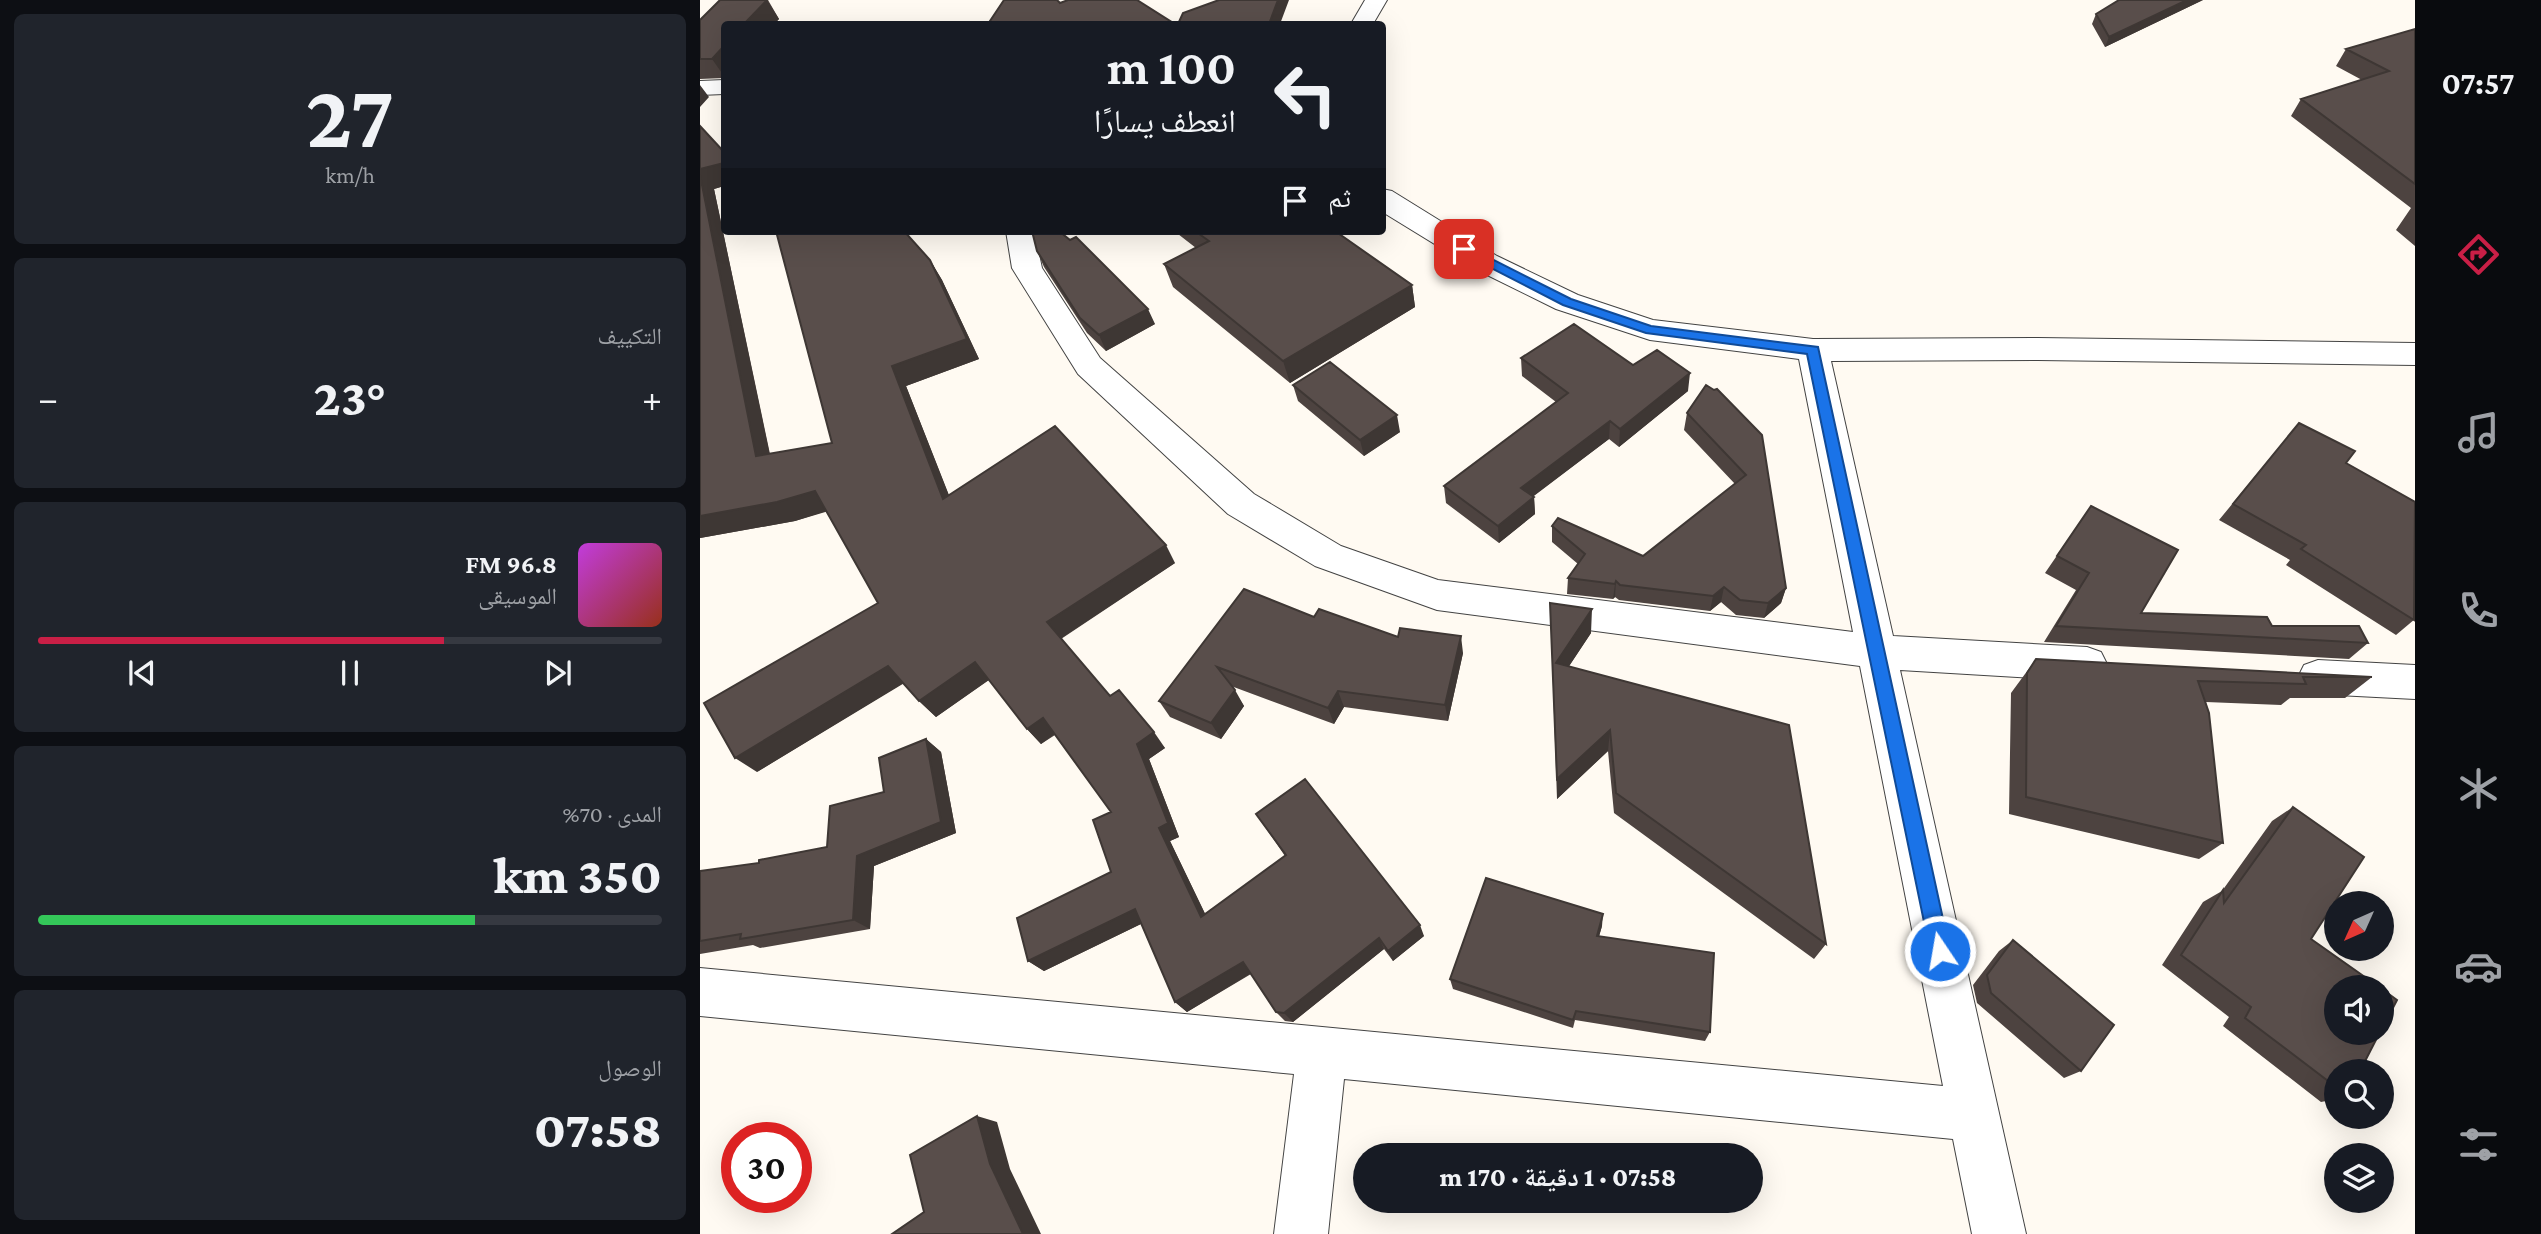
<!DOCTYPE html>
<html lang="ar">
<head>
<meta charset="utf-8">
<style>
	:root { --surface:#171b24; --page:#20242c; --text:#f1f3f6; --muted:#9ea1a6; --line:#363941; --accent:#c91f46 }
	body { margin:0; font-family:"Crimson Pro","Noto Naskh Arabic",serif; background:var(--page); color:var(--text); direction:rtl; height:100vh; display:flex; flex-direction:column; font-size:26px; white-space:nowrap }
	* { box-sizing:border-box; margin:0 }
	p { font-size:23px; color:var(--muted) }
	.icon { flex:none; width:38px; height:38px; fill:none; stroke:currentColor; stroke-width:2; stroke-linecap:round; stroke-linejoin:round }
	.map { position:relative; flex:1; overflow:hidden; direction:ltr }
	.details { display:flex; flex-direction:column; gap:14px; padding:14px; background:#0d0f14; width:700px }
	.details>* { flex:none }
	.top-card { position:absolute; left:21px; top:21px; width:665px; height:214px; border-radius:7px; box-shadow:0 7px 28px #0002; direction:rtl; background:#171b24; color:var(--text); overflow:hidden }
	.needle { width:46px; rotate:225deg }
	.controls { position:absolute; left:1624px; top:891px; display:grid; gap:14px }
	.controls a { display:grid; place-items:center; width:70px; height:70px; border-radius:50%; background:var(--surface); box-shadow:0 7px 28px #0002; font-size:35px }
	.speed { position:absolute; left:21px; top:1122px; display:flex; gap:14px; font-size:35px; font-weight:700; text-align:center }
	.speed>* { display:grid; place-content:center; width:91px; height:91px; border-radius:50%; background:var(--surface); box-shadow:0 7px 28px #0002; line-height:1 }
	.speed .limit { border:10px solid #d22; background:#fff; color:#111 }
	.pin { position:absolute; display:grid; place-items:center; width:60px; height:60px; color:#fff; margin:-30px; border-radius:14px; box-shadow:0 4px 10px #0006 }
	.me { position:absolute; width:77px; margin:-38px; rotate:348deg; stroke-linejoin:round; filter:drop-shadow(0 0 5px #0008) }
	.turn { display:flex; align-items:center; gap:24px; height:147px; padding:0 35px; font-size:32px }
	.turn .icon { width:91px; height:91px; stroke-width:2.5 }
	.turn b { display:block; font-size:49px; line-height:60px }
	.then { display:flex; align-items:center; height:66px; padding:0 35px; background:#0003; gap:14px; font-size:26px }
	.big { font-size:52px; font-weight:800; line-height:1.1 }
	.details .tile { flex:1; display:flex; flex-direction:column; justify-content:center; gap:10px; min-width:0; padding:0 24px; border-radius:10px; background:var(--page) }
	.details .dial { align-items:center; gap:0 }
	.dial b { font-size:91px; line-height:1 }
	.song { display:flex; align-items:center; gap:21px }
	.cover { width:84px; height:84px; border-radius:10px; background:linear-gradient(135deg,hsl(290 70% 55%),hsl(10 70% 35%)) }
	.played { height:7px; border-radius:4px; background:linear-gradient(90deg,var(--accent) 65%,var(--line) 65%) }
	.keys { display:flex; justify-content:space-around; direction:ltr }
	.heat { display:flex; justify-content:space-between; align-items:center; font-size:38px; direction:ltr }
	.charge { height:10px; border-radius:5px; background:linear-gradient(90deg,#34c759 70%,var(--line) 0) }
	.trip { position:absolute; left:653px; top:1143px; width:410px; height:70px; border-radius:35px; background:var(--surface); box-shadow:0 7px 28px #0002; font-weight:800; line-height:70px; text-align:center; direction:rtl }
	main { display:flex; flex:1; min-height:0 }
	.menu { display:flex; flex-direction:column; width:126px; justify-content:space-around; align-items:center; background:#090b0e; color:var(--muted) }
	.menu .icon { width:49px; height:49px }
	.menu .current { color:var(--accent) }
	.menu b { font-size:32px; color:var(--text) }
	.map>svg:first-child { display:block }
</style>
</head>
<body>
<main>
<nav class="menu">
<b>07:57</b>
<svg class="icon current" aria-label="directions" viewBox="0 0 24 24"><path d="M12 3l9 9-9 9-9-9zM9 14v-3h6M13 9l2 2-2 2"/></svg>
<svg class="icon" aria-label="music" viewBox="0 0 24 24"><path d="M9 18V5l10-2v13"/><circle cx="6" cy="18" r="3"/><circle cx="16" cy="16" r="3"/></svg>
<svg class="icon" aria-label="phone" viewBox="0 0 24 24"><path d="M5 4h4l2 5-3 2q2 4 5 5l2-3 5 2v4C11 20 4 13 5 4z"/></svg>
<svg class="icon" aria-label="climate" viewBox="0 0 24 24"><path d="M12 3v18M4 7l16 10M4 17L20 7"/></svg>
<svg class="icon" aria-label="car" viewBox="0 0 24 24"><path d="M5 17H2v-5l4-1 3-4h7l3 4 3 1v5h-3M9 17h6M6 11h13"/><circle cx="7" cy="17" r="2"/><circle cx="17" cy="17" r="2"/></svg>
<svg class="icon" aria-label="filters" viewBox="0 0 24 24"><path d="M4 7h16M4 17h16"/><circle cx="9" cy="7" r="2"/><circle cx="15" cy="17" r="2"/></svg>
</nav>
<div class="map">
<svg width="1715" height="1234" viewBox="0 0 1715 1234">
	<rect width="100%" height="100%" fill="#fffaf2"/>
	<g fill="none" stroke-linecap="round" stroke-linejoin="round">
		<!-- street casing -->
		<g stroke="#434343" stroke-width="2">
			<path id="street" d="M 665,0 L 687,0 L 673,24 L 651,24 Z
				M 24,80 L 24,94 L 0,95 L 0,81 Z
				M 682,189 L 692,191 L 797,256 L 878,295 L 953,320 L 1113,339 L 1338,338 L 1715,343 L 1715,365 L 1338,360 L 1131,361 L 1193,636 L 1387,647 L 1401,652 L 1407,664 L 1401,676 L 1387,681 L 1200,670 L 1326,1234 L 1272,1234 L 1253,1139 L 644,1079 L 628,1234 L 574,1234 L 594,1074 L 0,1016 L 0,968 L 1243,1086 L 1160,666 L 737,610 L 615,566 L 528,514 L 378,374 L 312,268 L 306,231 L 334,231 L 342,268 L 400,358 L 554,494 L 641,546 L 738,580 L 1153,632 L 1099,359 L 950,340 L 856,309 L 777,270 L 684,213 Z
				M 1618,660 L 1715,665 L 1715,699 L 1618,694 L 1604,689 L 1598,677 L 1604,665 Z"/>
		</g>
		<!-- street -->
		<use href="#street" fill="#fff" fill-rule="evenodd"/>
	</g>
	<!-- wall -->
	<path fill="#4d4340" d="M 20,0 L 68,0 L 79,19 L 74,24 L 24,24 L 24,78 L 0,79 L 0,20 Z
		M 1503,0 L 1405,47 L 1392,24 L 1396,14 Z
		M 1715,29 L 1715,246 L 1696,230 L 1711,208 L 1591,116 L 1601,99 L 1662,80 L 1636,66 L 1646,49 Z
		M 0,126 L 24,152 L 24,186 L 14,189 L 70,454 L 132,443 L 230,260 L 242,280 L 279,359 L 206,386 L 249,496 L 475,563 L 361,639 L 410,696 L 465,748 L 449,759 L 479,837 L 470,841 L 505,914 L 585,856 L 556,814 L 724,936 L 693,961 L 684,949 L 593,1022 L 585,1021 L 576,1012 L 551,974 L 487,1012 L 475,1002 L 441,924 L 344,971 L 328,961 L 411,872 L 411,812 L 355,735 L 341,744 L 327,729 L 289,680 L 236,717 L 219,701 L 203,683 L 57,772 L 178,603 L 126,511 L 95,521 L 0,538 Z
		M 477,231 L 635,231 L 712,285 L 715,307 L 590,383 L 473,287 L 464,264 L 496,248 L 478,234 Z
		M 337,251 L 455,324 L 406,351 L 387,333 L 344,267 Z
		M 821,358 L 933,365 L 988,391 L 919,447 L 909,439 L 833,496 L 834,497 L 835,514 L 799,543 L 746,503 L 744,486 L 856,402 L 822,376 Z
		M 593,385 L 700,432 L 664,456 L 598,401 Z
		M 1017,389 L 1086,588 L 1081,603 L 1064,618 L 1036,615 L 1021,602 L 1010,611 L 919,600 L 915,597 L 913,599 L 867,594 L 868,578 L 878,564 L 852,542 L 852,526 L 943,556 L 1035,484 L 984,430 L 987,413 Z
		M 1585,440 L 1646,463 L 1715,619 L 1696,635 L 1586,565 L 1590,560 L 1519,520 Z
		M 1391,506 L 1441,613 L 1572,626 L 1668,643 L 1649,659 L 1344,642 L 1376,590 L 1345,573 Z
		M 544,589 L 614,617 L 763,653 L 748,721 L 644,707 L 634,724 L 531,686 L 544,706 L 521,739 L 470,717 L 459,701 Z
		M 850,603 L 891,633 L 869,666 L 1126,944 L 1114,959 L 914,813 L 908,751 L 857,799 Z
		M 1336,659 L 1672,677 L 1645,698 L 1590,698 L 1581,705 L 1506,702 L 1523,843 L 1499,859 L 1309,814 L 1311,693 Z
		M 226,739 L 241,752 L 256,833 L 174,866 L 170,929 L 60,948 L 53,945 L 0,954 L 0,871 L 59,863 L 127,847 L 184,792 Z
		M 1593,807 L 1611,939 L 1636,1071 L 1636,1099 L 1621,1102 L 1523,1026 L 1529,1017 L 1462,965 L 1503,902 L 1522,891 L 1572,821 Z
		M 902,926 L 899,936 L 1010,1032 L 1005,1041 L 875,1020 L 873,1028 L 753,989 L 750,979 Z
		M 1313,940 L 1381,1071 L 1364,1078 L 1277,1003 L 1273,985 L 1299,951 Z"/>
	<!-- shaded-wall -->
	<path fill="#3e3734" d="M 67,0 L 79,19 L 74,24 L 44,24 Z
		M 578,0 L 589,0 L 580,24 L 569,24 Z
		M 1487,0 L 1503,0 L 1405,47 L 1409,37 Z
		M 24,46 L 24,76 L 12,59 Z
		M 0,85 L 9,97 L 0,107 Z
		M 24,163 L 24,186 L 14,189 L 74,475 L 56,456 L 0,175 L 0,169 Z
		M 230,260 L 242,280 L 279,359 L 206,386 L 258,518 L 243,499 L 192,366 Z
		M 712,285 L 715,307 L 590,383 L 583,361 Z
		M 448,309 L 455,324 L 406,351 L 399,335 Z
		M 990,373 L 988,391 L 919,447 L 920,429 Z
		M 697,415 L 700,432 L 664,456 L 660,440 Z
		M 910,421 L 909,439 L 822,505 L 821,488 Z
		M 115,491 L 132,510 L 95,521 L 0,538 L 0,516 Z
		M 834,497 L 835,514 L 799,543 L 798,526 Z
		M 466,545 L 475,563 L 360,639 L 347,622 Z
		M 916,581 L 915,597 L 913,599 L 915,584 Z
		M 1024,587 L 1021,602 L 1010,611 L 1013,596 Z
		M 1086,588 L 1081,603 L 1064,618 L 1068,603 Z
		M 892,609 L 891,633 L 856,686 L 856,663 Z
		M 761,636 L 763,653 L 748,721 L 745,705 Z
		M 275,662 L 290,679 L 236,717 L 219,701 Z
		M 188,666 L 206,682 L 57,772 L 35,758 Z
		M 535,690 L 544,706 L 521,739 L 511,723 Z
		M 638,691 L 644,707 L 634,724 L 628,708 Z
		M 343,718 L 356,733 L 341,744 L 327,729 Z
		M 910,730 L 908,751 L 857,799 L 857,779 Z
		M 454,732 L 465,748 L 449,759 L 479,837 L 470,841 L 512,928 L 501,917 L 459,828 L 437,744 Z
		M 226,739 L 241,752 L 256,833 L 174,866 L 170,929 L 153,920 L 157,856 Z
		M 435,909 L 447,921 L 344,971 L 328,961 Z
		M 903,914 L 902,926 L 896,947 L 897,936 Z
		M 720,925 L 724,936 L 693,961 L 688,951 Z
		M 679,938 L 684,949 L 593,1022 L 584,1013 Z
		M 543,962 L 553,972 L 487,1012 L 475,1002 Z
		M 277,1116 L 297,1122 L 310,1169 L 341,1234 L 323,1234 L 290,1164 Z"/>
	<!-- building -->
	<path fill="#594e4b" stroke="#3e3734" stroke-width="2" d="M 20,0 L 67,0 L 44,24 L 24,24 L 24,46 L 12,59 L 0,59 L 0,20 Z
		M 304,0 L 357,0 L 360,3 L 368,0 L 437,0 L 470,21 L 464,24 L 288,24 Z
		M 519,0 L 578,0 L 569,24 L 478,24 L 483,13 Z
		M 1419,0 L 1487,0 L 1409,37 L 1396,14 Z
		M 1715,29 L 1715,184 L 1601,99 L 1689,71 L 1646,49 Z
		M 0,126 L 24,152 L 24,163 L 0,169 Z
		M 0,175 L 56,456 L 132,443 L 76,231 L 204,231 L 230,260 L 267,339 L 192,366 L 243,499 L 355,426 L 466,545 L 347,622 L 410,696 L 419,690 L 454,732 L 437,744 L 468,823 L 459,828 L 501,917 L 586,855 L 556,814 L 605,779 L 720,925 L 688,951 L 679,938 L 584,1013 L 576,1012 L 543,962 L 475,1002 L 435,909 L 328,961 L 317,918 L 411,872 L 393,820 L 411,812 L 343,718 L 327,729 L 275,662 L 219,701 L 188,666 L 35,758 L 4,703 L 178,603 L 115,491 L 77,502 L 0,516 Z
		M 332,231 L 359,231 L 370,240 L 376,237 L 448,309 L 399,335 L 380,318 L 337,251 Z
		M 495,231 L 635,231 L 712,285 L 583,361 L 464,264 L 509,241 Z
		M 874,324 L 933,365 L 957,350 L 990,373 L 920,429 L 910,421 L 821,488 L 834,497 L 798,526 L 744,486 L 868,393 L 821,358 Z
		M 630,362 L 697,415 L 660,440 L 593,385 Z
		M 1006,385 L 1014,390 L 1017,389 L 1062,435 L 1086,588 L 1068,603 L 1040,600 L 1024,587 L 1013,596 L 920,585 L 916,581 L 915,584 L 868,578 L 885,554 L 852,526 L 858,518 L 943,556 L 1046,475 L 987,413 Z
		M 1599,423 L 1655,451 L 1646,463 L 1715,502 L 1714,620 L 1601,549 L 1606,545 L 1533,504 Z
		M 1391,506 L 1478,550 L 1441,613 L 1567,617 L 1572,626 L 1659,626 L 1668,643 L 1356,626 L 1389,573 L 1357,556 Z
		M 544,589 L 614,617 L 619,609 L 698,637 L 700,628 L 761,636 L 745,705 L 638,691 L 628,708 L 517,667 L 535,690 L 511,723 L 459,701 Z
		M 850,603 L 892,609 L 856,663 L 1089,725 L 1126,944 L 916,793 L 910,730 L 857,779 Z
		M 1336,659 L 1672,677 L 1603,677 L 1606,684 L 1498,681 L 1509,713 L 1523,843 L 1326,797 L 1327,673 Z
		M 226,739 L 241,822 L 157,856 L 153,920 L 40,939 L 41,934 L 0,941 L 0,871 L 59,863 L 59,860 L 127,847 L 130,806 L 184,792 L 179,758 Z
		M 1593,807 L 1664,857 L 1611,939 L 1679,987 L 1636,987 L 1636,1032 L 1680,1032 L 1660,1071 L 1636,1071 L 1636,1087 L 1545,1018 L 1551,1007 L 1481,955 L 1523,890 L 1524,903 Z
		M 786,878 L 903,914 L 897,936 L 1014,953 L 1010,1032 L 876,1011 L 873,1020 L 750,979 Z
		M 1313,940 L 1414,1025 L 1381,1071 L 1291,993 L 1287,975 Z
		M 1682,989 L 1697,1000 L 1682,1029 Z
		M 277,1116 L 290,1164 L 323,1234 L 192,1234 L 224,1212 L 210,1155 Z"/>
	<!-- route -->
	<path fill="#1a73e8" stroke="#114b97" stroke-width="2" d="M 764,245 L 871,299 L 951,326 L 1118,347 L 1250,951 L 1247,958 L 1240,961 L 1233,958 L 1230,951 L 1107,354 L 946,333 L 863,305 L 760,252 L 758,249 Z"/>
</svg>
<div class="controls">
<a><svg class="needle" viewBox="-14 -14 28 28"><path d="M0-13l5 13h-10z" fill="#e53935"/><path d="M0 13l5-13h-10z" fill="#9ea1a6"/></svg></a>
<a><svg class="icon" aria-label="sound" viewBox="0 0 24 24"><path d="M4 9h4l5-4v14l-5-4H4zM17 9q2 3 0 6"/></svg></a>
<a><svg class="icon" aria-label="search" viewBox="0 0 24 24"><circle cx="10" cy="10" r="6"/><path d="M15 15l6 6"/></svg></a>
<a><svg class="icon" aria-label="layers" viewBox="0 0 24 24"><path d="M12 4l9 5-9 5-9-5zM3 14l9 5 9-5"/></svg></a>
</div>
<div class="speed"><div class="limit">30</div></div>
<div class="pin" style="left:764px;top:249px;background:#d93025"><svg class="icon" aria-label="arrive" viewBox="0 0 24 24"><path d="M6 21V4h12l-3 4 3 4H6"/></svg></div>
<svg class="me" style="left:1240px;top:951px" viewBox="-20 -20 40 40"><circle r="17" fill="#1a73e8" stroke="#fff" stroke-width="3"/><path d="M0-11L8 9 0 5-8 9z" fill="#fff"/></svg>
<div class="trip">07:58 · 1 دقيقة · 170 m</div>
<div class="top-card">
<div class="turn"><svg class="icon" aria-label="left" viewBox="0 0 24 24"><path d="M17 20v-9H6M10 6l-5 5 5 5"/></svg><div><b>100 m</b>انعطف يسارًا</div></div>
<div class="then">ثم<svg class="icon" aria-label="arrive" viewBox="0 0 24 24"><path d="M6 21V4h12l-3 4 3 4H6"/></svg></div>
</div>
</div>
<section class="details">
<div class="tile dial"><b>27</b><p>km/h</p></div>
<div class="tile"><p>التكييف</p>
<div class="heat"><a>−</a><b class="big">23°</b><a>+</a></div>
</div>
<div class="tile">
<div class="song"><i class="cover"></i><div><b>96.8 FM</b><p>الموسيقى</p></div></div>
<div class="played"></div>
<div class="keys"><svg class="icon" aria-label="previous" viewBox="0 0 24 24"><path d="M18 5L8 12l10 7zM5 5v14"/></svg><svg class="icon" aria-label="pause" viewBox="0 0 24 24"><path d="M8 5v14M16 5v14"/></svg><svg class="icon" aria-label="next" viewBox="0 0 24 24"><path d="M6 5l10 7-10 7zM19 5v14"/></svg></div>
</div>
<div class="tile"><p>المدى · 70%</p><b class="big">350 km</b><div class="charge"></div></div>
<div class="tile"><p>الوصول</p><b class="big">07:58</b></div>
</section>
</main>
</body>
</html>
